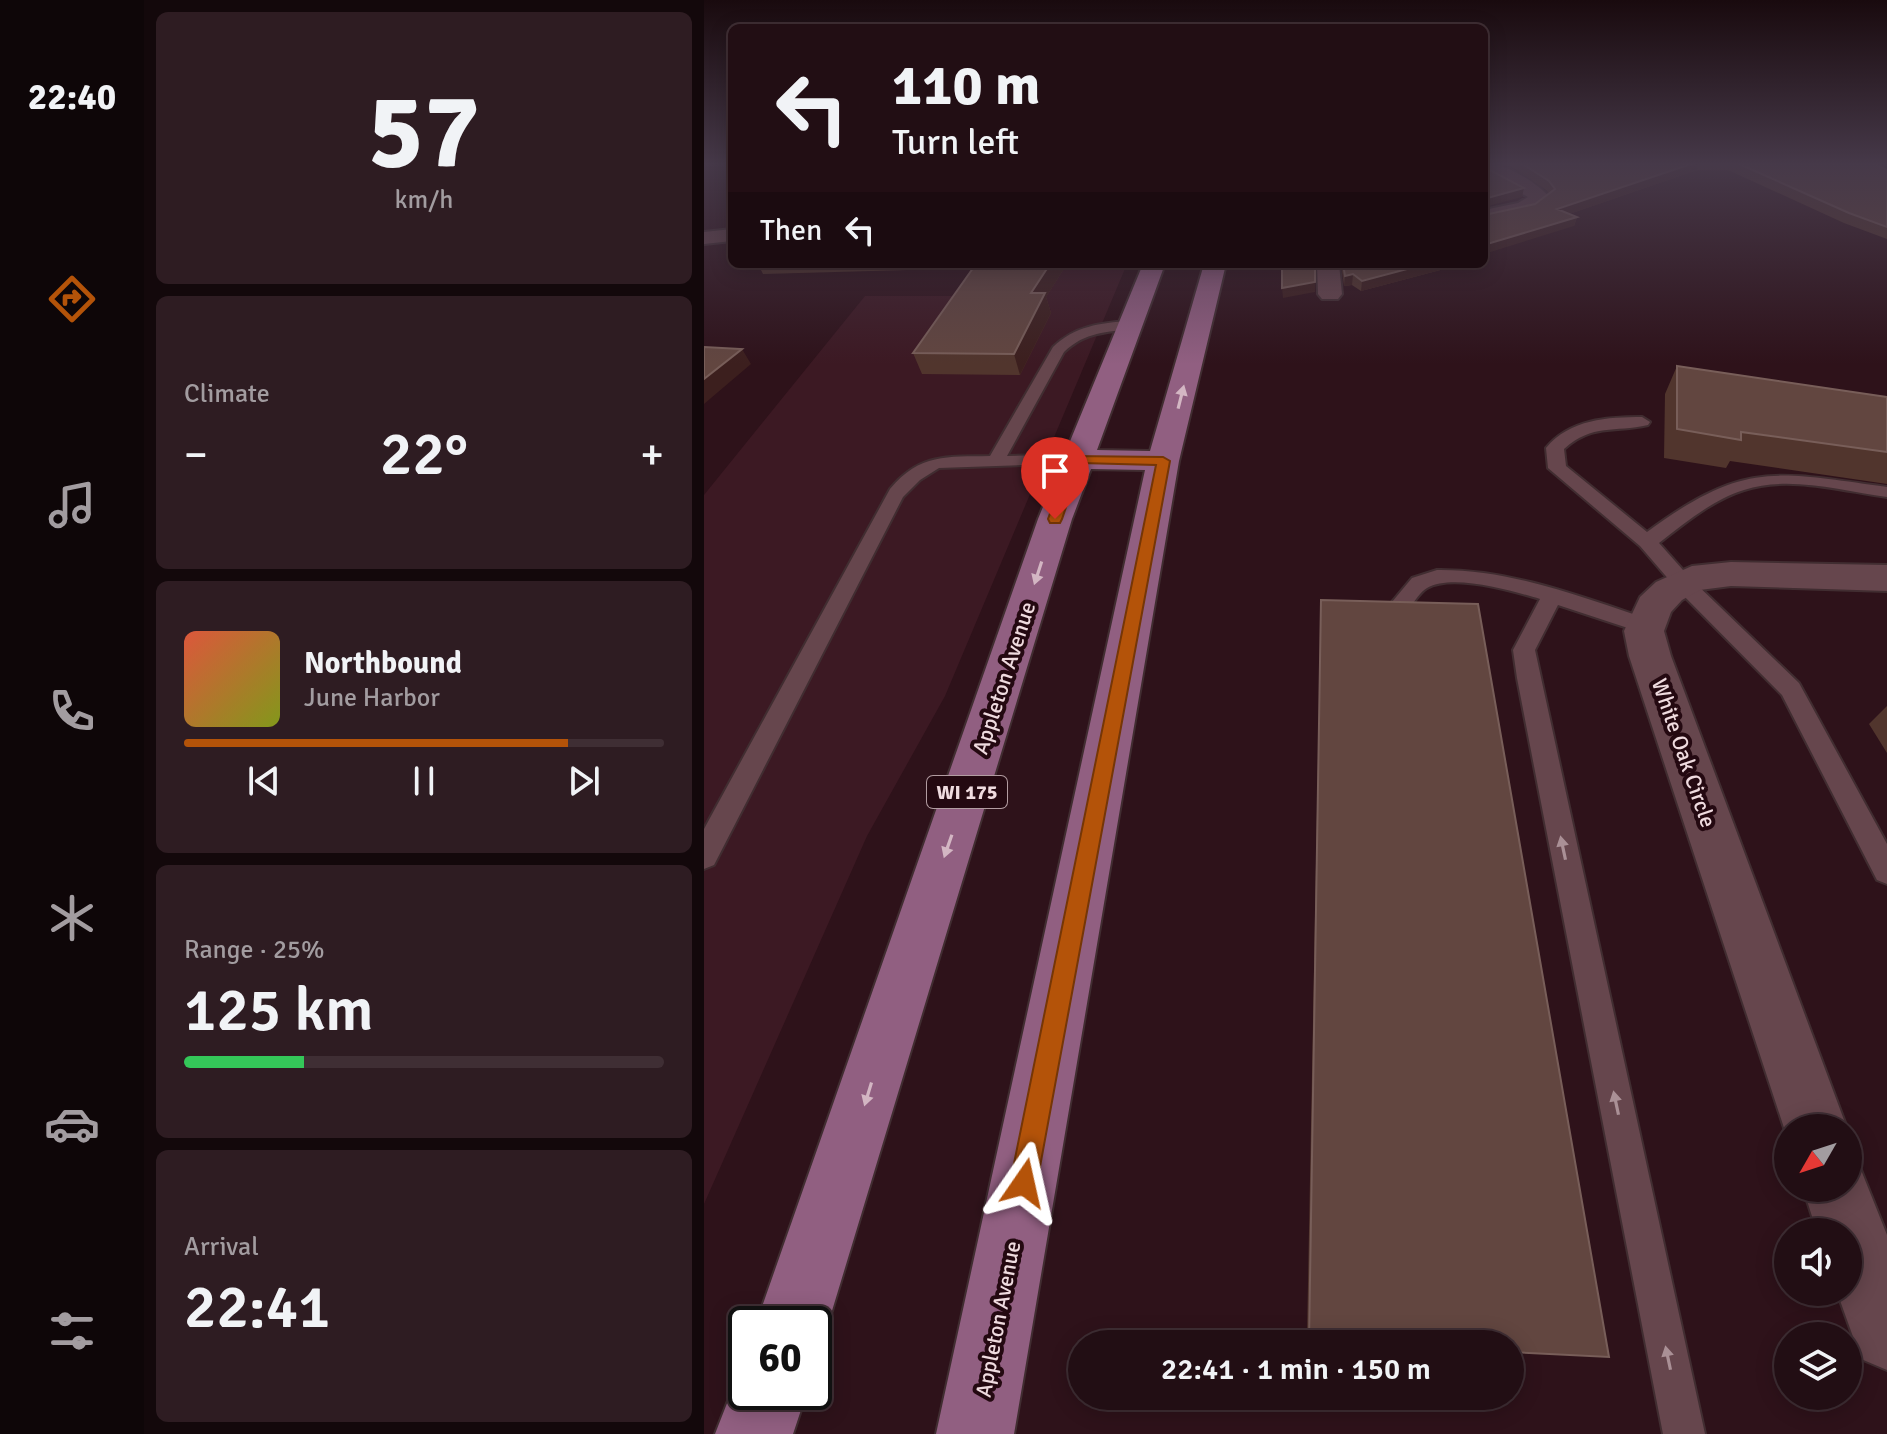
<!DOCTYPE html>
<html lang="en">
<head>
<meta charset="utf-8">
<style>
	:root { --surface:#220e14; --page:#2e1c22; --text:#f1f3f6; --muted:#a29ca0; --line:#3f2e34; --accent:#b45309 }
	body { margin:0; font-family:Signika,sans-serif; background:var(--page); color:var(--text); height:100vh; display:flex; flex-direction:column; font-size:30px; white-space:nowrap }
	* { box-sizing:border-box; margin:0 }
	p { font-size:26px; color:var(--muted) }
	.icon { flex:none; width:44px; height:44px; fill:none; stroke:currentColor; stroke-width:2; stroke-linecap:round; stroke-linejoin:round }
	.map { position:relative; flex:1; overflow:hidden }
	.side { display:flex; flex-direction:column; gap:12px; padding:12px; background:#13080b; width:560px }
	.side>* { flex:none }
	.top-card { position:absolute; left:24px; top:24px; width:760px; height:244px; border-radius:12px; box-shadow:0 4px 20px #0003,0 0 0 2px var(--line); background:#220e14; color:var(--text); overflow:hidden }
	.needle { width:52px; rotate:231deg }
	.tools { position:absolute; left:1070px; top:1114px; display:grid; gap:16px }
	.tools a { display:grid; place-items:center; width:88px; height:88px; border-radius:50%; background:var(--surface); box-shadow:0 4px 20px #0003,0 0 0 2px var(--line); font-size:40px }
	.speed { position:absolute; left:24px; top:1306px; display:flex; gap:16px; font-size:40px; font-weight:700; text-align:center }
	.speed>* { display:grid; place-content:center; width:104px; height:104px; border-radius:50%; background:var(--surface); box-shadow:0 4px 20px #0003,0 0 0 2px var(--line); line-height:1 }
	.speed .limit { border:4px solid #111; border-radius:12px; background:#fff; color:#111 }
	.pin { position:absolute; display:grid; place-items:center; width:68px; height:68px; color:#fff; margin:-82px -34px; border-radius:50% 50% 50% 0; rotate:-45deg; box-shadow:0 0 8px #0007 }
	.pin .icon { rotate:45deg }
	.me { position:absolute; width:88px; margin:-44px; rotate:11deg; stroke-linejoin:round; filter:drop-shadow(0 0 6px #0008) }
	.turn { display:flex; align-items:center; gap:28px; height:168px; padding:0 32px; font-size:36px }
	.turn .icon { width:104px; height:104px; stroke-width:2.5 }
	.turn b { display:block; font-size:56px; line-height:68px }
	.then { display:flex; align-items:center; height:76px; padding:0 32px; background:#0003; gap:16px; font-size:30px }
	.big { font-size:60px; font-weight:600; line-height:1.1 }
	.side .tile { flex:1; display:flex; flex-direction:column; justify-content:center; gap:12px; min-width:0; padding:0 28px; border-radius:12px; background:var(--page) }
	.side .dial { align-items:center; gap:0 }
	.dial b { font-size:104px; line-height:1 }
	.song { display:flex; align-items:center; gap:24px }
	.cover { width:96px; height:96px; border-radius:12px; background:linear-gradient(135deg,hsl(10 70% 55%),hsl(70 70% 35%)) }
	.played { height:8px; border-radius:4px; background:linear-gradient(90deg,var(--accent) 80%,var(--line) 80%) }
	.keys { display:flex; justify-content:space-around; direction:ltr }
	.heat { display:flex; justify-content:space-between; align-items:center; font-size:44px; direction:ltr }
	.charge { height:12px; border-radius:6px; background:linear-gradient(90deg,#34c759 25%,var(--line) 0) }
	.trip { position:absolute; left:364px; top:1330px; width:456px; height:80px; border-radius:40px; background:var(--surface); box-shadow:0 4px 20px #0003,0 0 0 2px var(--line); font-weight:600; line-height:80px; text-align:center }
	main { display:flex; flex:1; min-height:0 }
	.tab-bar { display:flex; flex-direction:column; width:144px; justify-content:space-around; align-items:center; background:#0e0608; color:var(--muted) }
	.tab-bar .icon { width:56px; height:56px }
	.tab-bar .active { color:var(--accent) }
	.tab-bar b { font-size:36px; color:var(--text) }
	.map>svg:first-child { display:block }
</style>
</head>
<body>
<main>
<nav class="tab-bar">
<b>22:40</b>
<svg class="icon active" aria-label="directions" viewBox="0 0 24 24"><path d="M12 3l9 9-9 9-9-9zM9 14v-3h6M13 9l2 2-2 2"/></svg>
<svg class="icon" aria-label="music" viewBox="0 0 24 24"><path d="M9 18V5l10-2v13"/><circle cx="6" cy="18" r="3"/><circle cx="16" cy="16" r="3"/></svg>
<svg class="icon" aria-label="phone" viewBox="0 0 24 24"><path d="M5 4h4l2 5-3 2q2 4 5 5l2-3 5 2v4C11 20 4 13 5 4z"/></svg>
<svg class="icon" aria-label="climate" viewBox="0 0 24 24"><path d="M12 3v18M4 7l16 10M4 17L20 7"/></svg>
<svg class="icon" aria-label="car" viewBox="0 0 24 24"><path d="M5 17H2v-5l4-1 3-4h7l3 4 3 1v5h-3M9 17h6M6 11h13"/><circle cx="7" cy="17" r="2"/><circle cx="17" cy="17" r="2"/></svg>
<svg class="icon" aria-label="filters" viewBox="0 0 24 24"><path d="M4 7h16M4 17h16"/><circle cx="9" cy="7" r="2"/><circle cx="15" cy="17" r="2"/></svg>
</nav>
<section class="side">
<div class="tile dial"><b>57</b><p>km/h</p></div>
<div class="tile"><p>Climate</p>
<div class="heat"><a>−</a><b class="big">22°</b><a>+</a></div>
</div>
<div class="tile">
<div class="song"><i class="cover"></i><div><b>Northbound</b><p>June Harbor</p></div></div>
<div class="played"></div>
<div class="keys"><svg class="icon" aria-label="previous" viewBox="0 0 24 24"><path d="M18 5L8 12l10 7zM5 5v14"/></svg><svg class="icon" aria-label="pause" viewBox="0 0 24 24"><path d="M8 5v14M16 5v14"/></svg><svg class="icon" aria-label="next" viewBox="0 0 24 24"><path d="M6 5l10 7-10 7zM19 5v14"/></svg></div>
</div>
<div class="tile"><p>Range · 25%</p><b class="big">125 km</b><div class="charge"></div></div>
<div class="tile"><p>Arrival</p><b class="big">22:41</b></div>
</section>
<div class="map">
<svg width="1183" height="1434" viewBox="0 0 1183 1434">
	<rect width="100%" height="100%" fill="#2e121a"/>
	<!-- built -->
	<path fill="#3c1923" d="M 287,264 L 423,264 L 241,696 L 163,836 L 0,1204 L 0,495 L 161,296 L 264,296 Z"/>
	<g fill="none" stroke-linecap="round" stroke-linejoin="round">
		<!-- service casing -->
		<g stroke="#412d31" stroke-width="4">
			<path id="service" d="M 425,321 L 430,322 L 430,328 C 402,333 382,331 360,352 L 303,456 L 372,454 L 378,455 L 381,459 L 378,463 L 235,468 L 216,480 L 199,497 L 10,865 L 0,869 L 0,829 L 186,489 C 216,453 243,457 286,456 L 349,347 C 371,326 396,323 425,321 Z
				M 938,417 L 946,422 L 944,425 C 910,433 889,423 860,449 L 862,466 L 943,532 C 1041,460 1070,472 1183,487 L 1183,497 C 1138,491 1085,475 1040,490 C 1008,500 981,523 955,543 L 987,579 L 1095,683 L 1183,844 L 1183,884 L 1173,880 L 1078,695 L 973,589 L 936,546 L 844,468 L 842,448 C 866,419 904,417 938,417 Z
				M 733,570 C 808,569 880,598 950,621 L 953,626 L 950,631 L 942,634 L 854,605 L 831,650 L 1001,1434 L 959,1434 L 813,678 L 809,650 L 836,599 C 809,591 749,573 723,588 C 716,592 711,601 706,607 L 692,607 L 688,602 L 708,578 Z"/>
		</g>
		<!-- minor casing -->
		<g stroke="#412d31" stroke-width="4">
			<path id="minor" d="M 780,163 C 801,163 833,182 846,198 L 827,211 L 780,222 L 780,210 L 814,203 L 824,197 L 780,173 Z
				M 28,229 L 28,241 L 0,244 L 0,232 Z
				M 613,264 L 635,264 L 638,294 L 634,299 L 618,299 L 614,294 Z
				M 1027,562 L 1183,565 L 1183,591 L 1027,586 L 996,590 L 978,600 L 967,612 L 960,631 L 967,656 L 1143,1128 L 1084,1128 L 1084,1140 L 925,656 L 920,631 L 936,597 L 952,582 L 988,566 Z
				M 1144,1160 L 1155,1165 L 1183,1235 L 1183,1370 L 1157,1359 L 1133,1292 L 1144,1292 L 1144,1232 L 1113,1232 L 1099,1188 L 1144,1188 Z"/>
		</g>
		<!-- primary casing -->
		<g stroke="#412d31" stroke-width="4">
			<path id="primary" d="M 439,264 L 461,264 L 393,450 L 446,451 L 500,264 L 522,264 L 475,461 L 310,1434 L 232,1434 L 441,470 L 387,469 L 368,519 L 124,1324 L 114,1350 L 110,1351 L 110,1324 L 52,1324 L 334,519 Z
				M 42,1363 L 42,1392 L 103,1392 L 89,1434 L 11,1434 L 38,1365 Z"/>
		</g>
		<!-- service -->
		<use href="#service" fill="#66464d" fill-rule="evenodd"/>
		<!-- minor -->
		<use href="#minor" fill="#66464d" fill-rule="evenodd"/>
		<!-- primary -->
		<use href="#primary" fill="#915f81" fill-rule="evenodd"/>
	</g>
	<!-- wall -->
	<path fill="#51352d" d="M 791,163 L 1169,163 L 1183,170 L 1183,239 L 1140,223 L 1024,170 L 993,170 L 865,214 L 873,217 L 870,226 L 831,204 L 845,194 L 842,190 L 808,167 Z
		M 54,264 L 207,264 L 204,270 L 59,274 Z
		M 272,264 L 363,264 L 342,297 L 347,313 L 316,375 L 218,374 L 209,353 Z
		M 637,264 L 759,264 L 657,291 L 648,285 L 640,286 Z
		M 973,366 L 1183,397 L 1183,484 L 1026,461 L 1022,468 L 960,458 L 961,394 Z
		M 617,600 L 605,1342 L 603,1336 Z
		M 1183,706 L 1183,753 L 1165,724 Z"/>
	<!-- shaded-wall -->
	<path fill="#3c1f1e" d="M 990,163 L 995,163 L 993,170 L 851,219 L 853,209 Z
		M 820,188 L 818,197 L 780,207 L 780,199 Z
		M 873,217 L 870,226 L 780,254 L 780,245 Z
		M 346,264 L 363,264 L 342,297 L 347,313 L 316,375 L 310,354 L 327,293 Z
		M 722,264 L 759,264 L 657,291 L 658,281 Z
		M 649,274 L 648,285 L 640,286 L 641,276 Z
		M 611,282 L 611,292 L 579,298 L 578,288 Z
		M 38,349 L 47,364 L 0,404 L 0,379 Z"/>
	<!-- building -->
	<path fill="#624640" stroke="#785e59" stroke-width="2" d="M 817,163 L 990,163 L 853,209 L 873,217 L 780,245 L 780,215 L 831,204 L 851,189 L 845,181 Z
		M 1033,163 L 1169,163 L 1183,170 L 1183,227 L 1145,213 Z
		M 780,166 L 780,167 L 820,188 L 780,199 Z
		M 272,264 L 346,264 L 327,293 L 341,293 L 310,354 L 209,353 Z
		M 578,264 L 611,264 L 611,282 L 578,288 Z
		M 639,264 L 722,264 L 658,281 L 649,274 L 641,276 Z
		M 0,347 L 38,349 L 0,379 Z
		M 973,366 L 1183,397 L 1183,452 L 1037,432 L 1037,440 L 973,429 Z
		M 617,600 L 774,604 L 905,1357 L 806,1352 L 806,1344 L 638,1344 L 605,1342 Z"/>
	<!-- one-way arrows -->
	<defs><path id="oneway-solid" d="M-6-.8H1V-3.2L6.5 0L1 3.2V.8H-6Z" transform="scale(2)"/></defs>
	<g fill="#d3b6c3">
		<use href="#oneway-solid" transform="translate(477 397) rotate(-76)"/>
		<use href="#oneway-solid" transform="translate(334 573) rotate(108)"/>
		<use href="#oneway-solid" transform="translate(244 846) rotate(109)"/>
		<use href="#oneway-solid" transform="translate(164 1094) rotate(107)"/>
	</g>
	<g fill="#aa9096">
		<use href="#oneway-solid" transform="translate(859 848) rotate(-102)"/>
		<use href="#oneway-solid" transform="translate(912 1103) rotate(-102)"/>
		<use href="#oneway-solid" transform="translate(964 1358) rotate(-102)"/>
	</g>
	<!-- sky -->
	<linearGradient id="sky" x2="0" y2="1"><stop stop-color="#190a0e"/><stop offset="0.45" stop-color="#463949"/><stop offset="1" stop-color="#463949" stop-opacity="0"/></linearGradient>
	<rect width="1183" height="364" fill="url(#sky)"/>
	<!-- route -->
	<path fill="#b45309" stroke="#753606" stroke-width="2" d="M 367,456 L 459,457 L 466,461 L 333,1183 L 329,1192 L 320,1196 L 310,1192 L 306,1183 L 452,465 L 377,463 L 358,519 L 356,523 L 346,523 L 344,519 Z"/>
	<g text-anchor="middle" dominant-baseline="central" stroke-width="8" stroke-linejoin="round" paint-order="stroke">
		<!-- shield labels -->
		<rect fill="#240911" stroke="#b29ca1" stroke-width="2" x="223" y="776" width="80" height="32" rx="6"/>
		<g font-size="20" font-weight="bold" fill="#efdbdf">
			<text x="263" y="792">WI 175</text>
		</g>
		<!-- street labels -->
		<g font-size="22" fill="#efdbdf" stroke="#240911">
			<text transform="translate(300 678) rotate(-72)">Appleton Avenue</text>
			<text transform="translate(980 753) rotate(71)">White Oak Circle</text>
			<text transform="translate(294 1319) rotate(-79)">Appleton Avenue</text>
		</g>
	</g>
</svg>
<div class="tools">
<a><svg class="needle" viewBox="-14 -14 28 28"><path d="M0-13l5 13h-10z" fill="#e53935"/><path d="M0 13l5-13h-10z" fill="#a29ca0"/></svg></a>
<a><svg class="icon" aria-label="sound" viewBox="0 0 24 24"><path d="M4 9h4l5-4v14l-5-4H4zM17 9q2 3 0 6"/></svg></a>
<a><svg class="icon" aria-label="layers" viewBox="0 0 24 24"><path d="M12 4l9 5-9 5-9-5zM3 14l9 5 9-5"/></svg></a>
</div>
<div class="speed"><div class="limit">60</div></div>
<div class="pin" style="left:351px;top:519px;background:#d93025"><svg class="icon" aria-label="arrive" viewBox="0 0 24 24"><path d="M6 21V4h12l-3 4 3 4H6"/></svg></div>
<svg class="me" style="left:320px;top:1183px" viewBox="-20 -20 40 40"><path d="M0-17L14 15 0 8-14 15z" fill="#b45309" stroke="#fff" stroke-width="4"/></svg>
<div class="trip">22:41 · 1 min · 150 m</div>
<div class="top-card">
<div class="turn"><svg class="icon" aria-label="left" viewBox="0 0 24 24"><path d="M17 20v-9H6M10 6l-5 5 5 5"/></svg><div><b>110 m</b>Turn left</div></div>
<div class="then">Then<svg class="icon" aria-label="left" viewBox="0 0 24 24"><path d="M17 20v-9H6M10 6l-5 5 5 5"/></svg></div>
</div>
</div>
</main>
</body>
</html>
